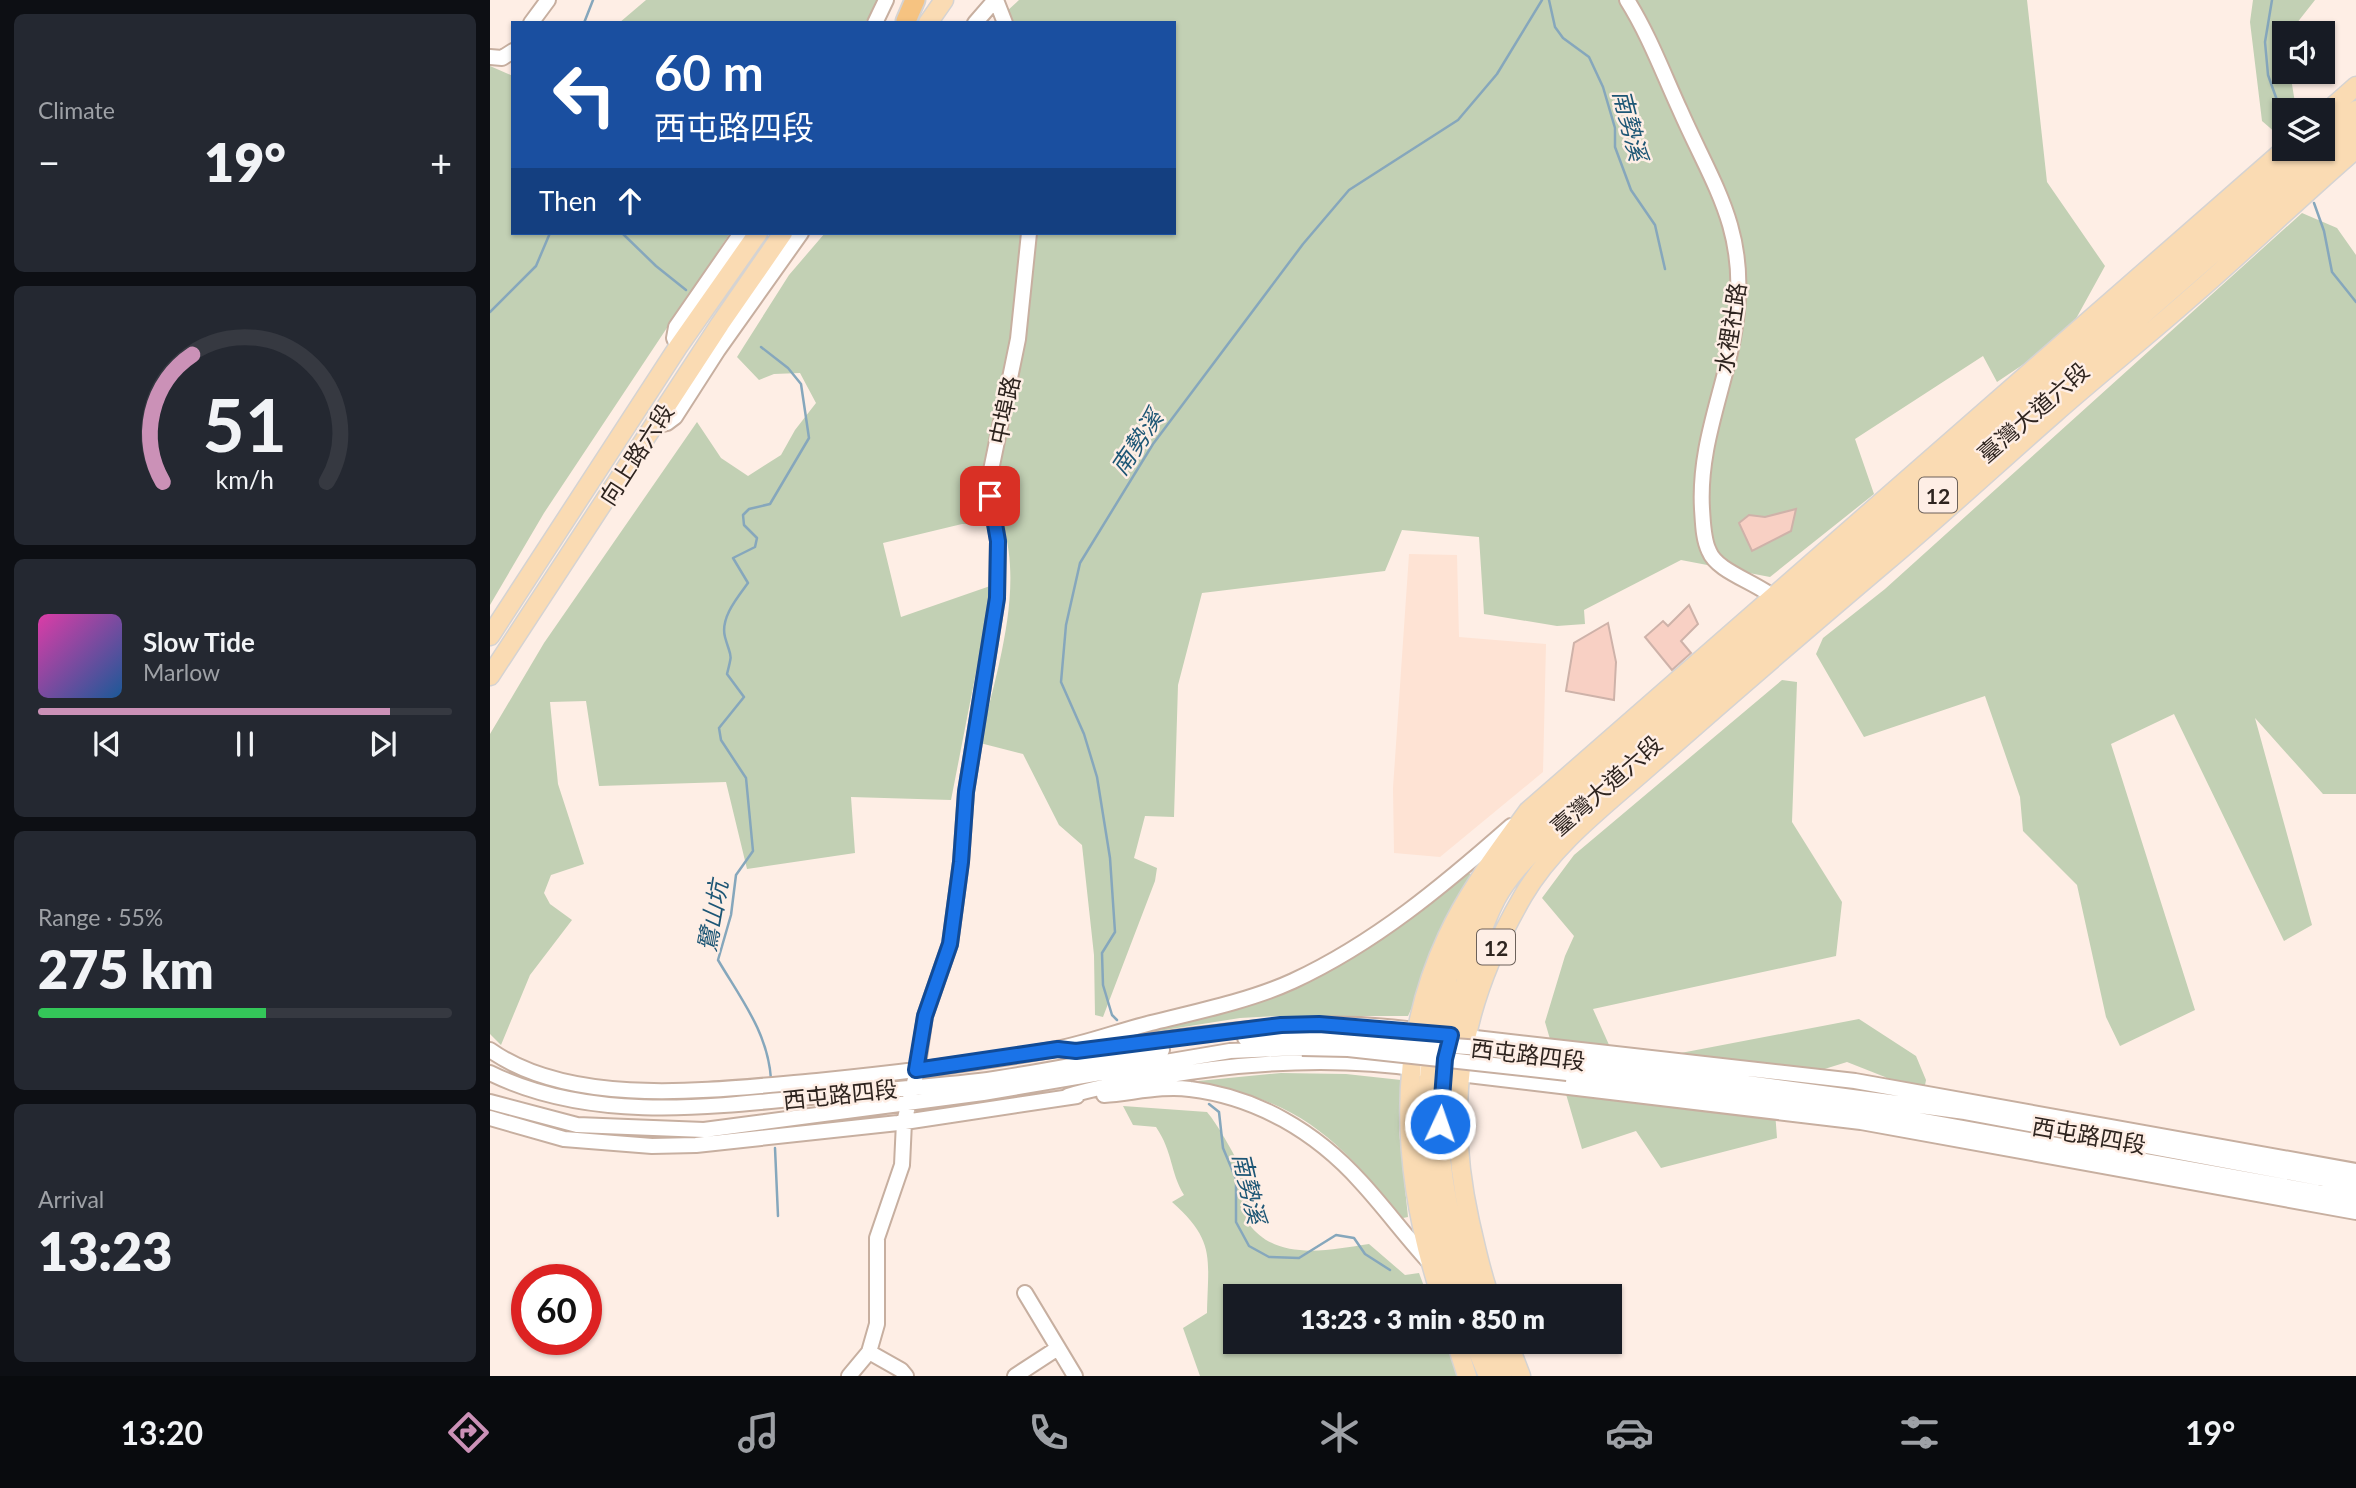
<!DOCTYPE html>
<html lang="en">
<head>
<meta charset="utf-8">
<style>
	:root { --surface:#171b24; --page:#242831; --text:#f1f3f6; --muted:#9ea1a6; --line:#363941; --accent:#cb91b7 }
	body { margin:0; font-family:Lato,"Noto Sans TC",sans-serif; background:var(--page); color:var(--text); height:100vh; display:flex; flex-direction:column; font-size:26px; white-space:nowrap }
	* { box-sizing:border-box; margin:0 }
	p { font-size:23px; color:var(--muted) }
	.icon { flex:none; width:38px; height:38px; fill:none; stroke:currentColor; stroke-width:2; stroke-linecap:round; stroke-linejoin:round }
	.map { position:relative; flex:1; overflow:hidden }
	.details { display:flex; flex-direction:column; gap:14px; padding:14px; background:#0d0f14; width:490px }
	.details>* { flex:none }
	.top-card { position:absolute; left:21px; top:21px; width:665px; height:214px; border-radius:0px; box-shadow:0 2px 5px #0004; background:#1a4fa0; color:#fff; overflow:hidden }
	.tools { position:absolute; left:1782px; top:21px; display:grid; gap:14px }
	.tools a { display:grid; place-items:center; width:63px; height:63px; border-radius:0px; background:var(--surface); box-shadow:0 2px 5px #0004; font-size:35px }
	.speed { position:absolute; left:21px; top:1264px; display:flex; gap:14px; font-size:35px; font-weight:700; text-align:center }
	.speed>* { display:grid; place-content:center; width:91px; height:91px; border-radius:50%; background:var(--surface); box-shadow:0 2px 5px #0004; line-height:1 }
	.speed .limit { border:10px solid #d22; background:#fff; color:#111 }
	.pin { position:absolute; display:grid; place-items:center; width:60px; height:60px; color:#fff; margin:-30px; border-radius:14px; box-shadow:0 4px 10px #0006 }
	.me { position:absolute; width:77px; margin:-38px; rotate:3deg; stroke-linejoin:round; filter:drop-shadow(0 0 5px #0008) }
	.turn { display:flex; align-items:center; gap:24px; height:147px; padding:0 28px; font-size:32px }
	.turn .icon { width:91px; height:91px; stroke-width:2.5 }
	.turn b { display:block; font-size:49px; line-height:60px }
	.then { display:flex; align-items:center; height:66px; padding:0 28px; background:#0003; gap:14px; font-size:26px }
	.big { font-size:52px; font-weight:800; line-height:1.1 }
	.details .tile { flex:1; display:flex; flex-direction:column; justify-content:center; gap:10px; min-width:0; padding:0 24px; border-radius:10px; background:var(--page) }
	.details .dial { align-items:center; gap:0 }
	.dial svg { height:182px; overflow:visible; fill:none; stroke:var(--line); stroke-width:7; stroke-linecap:round; text-anchor:middle }
	.dial text { fill:var(--text); stroke:none }
	.song { display:flex; align-items:center; gap:21px }
	.cover { width:84px; height:84px; border-radius:10px; background:linear-gradient(135deg,hsl(320 70% 55%),hsl(210 70% 35%)) }
	.played { height:7px; border-radius:4px; background:linear-gradient(90deg,var(--accent) 85%,var(--line) 85%) }
	.keys { display:flex; justify-content:space-around; direction:ltr }
	.heat { display:flex; justify-content:space-between; align-items:center; font-size:38px; direction:ltr }
	.charge { height:10px; border-radius:5px; background:linear-gradient(90deg,#34c759 55%,var(--line) 0) }
	.trip { position:absolute; left:733px; top:1284px; width:399px; height:70px; border-radius:0px; background:var(--surface); box-shadow:0 2px 5px #0004; font-weight:800; line-height:70px; text-align:center }
	.tabs { display:flex; height:112px; justify-content:space-around; align-items:center; background:#090b0e; color:var(--muted) }
	.tabs .icon { width:49px; height:49px }
	.tabs .active { color:var(--accent) }
	.tabs b { font-size:32px; color:var(--text) }
	main { display:flex; flex:1; min-height:0 }
	.map>svg:first-child { display:block }
</style>
</head>
<body>
<main>
<section class="details">
<div class="tile"><p>Climate</p>
<div class="heat"><a>−</a><b class="big">19°</b><a>+</a></div>
</div>
<div class="tile dial"><svg viewBox="0 0 100 80">
<path d="M14 69A42 42 0 1 1 86 69"/>
<path d="M14 69A42 42 0 0 1 27 13" stroke="#cb91b7"/>
<text x="50" y="56" font-size="32" font-weight="700">51</text>
<text x="50" y="72" font-size="11">km/h</text>
</svg></div>
<div class="tile">
<div class="song"><i class="cover"></i><div><b>Slow Tide</b><p>Marlow</p></div></div>
<div class="played"></div>
<div class="keys"><svg class="icon" aria-label="previous" viewBox="0 0 24 24"><path d="M18 5L8 12l10 7zM5 5v14"/></svg><svg class="icon" aria-label="pause" viewBox="0 0 24 24"><path d="M8 5v14M16 5v14"/></svg><svg class="icon" aria-label="next" viewBox="0 0 24 24"><path d="M6 5l10 7-10 7zM19 5v14"/></svg></div>
</div>
<div class="tile"><p>Range · 55%</p><b class="big">275 km</b><div class="charge"></div></div>
<div class="tile"><p>Arrival</p><b class="big">13:23</b></div>
</section>
<div class="map">
<svg width="1866" height="1376" viewBox="0 0 1866 1376">
	<rect width="100%" height="100%" fill="#feeee5"/>
	<!-- built -->
	<path fill="#fee3d4" d="M 919,554 L 967,555 L 969,637 L 1056,644 L 1053,772 L 950,857 L 904,853 L 903,788 Z"/>
	<!-- green -->
	<path fill="#c2d0b4" d="M 156,0 L 389,0 L 375,23 L 129,23 Z
		M 529,0 L 1537,0 L 1557,182 L 1615,266 L 1577,335 L 1507,382 L 1493,356 L 1365,439 L 1384,494 L 1280,577 L 1191,560 L 1094,610 L 1095,624 L 1067,626 L 994,614 L 989,537 L 912,530 L 895,571 L 712,593 L 688,685 L 684,817 L 655,816 L 644,858 L 667,868 L 665,881 L 613,1017 L 605,1015 L 604,955 L 592,845 L 569,825 L 533,754 L 490,743 C 505,676 534,593 513,525 L 472,524 L 393,543 L 411,617 L 503,585 L 461,800 L 361,797 L 365,853 L 257,869 L 236,782 L 109,786 L 96,701 L 60,702 L 68,784 L 94,864 L 61,875 L 54,893 L 60,904 L 82,920 L 40,975 L 11,1045 L 0,1034 L 0,734 L 54,643 L 207,422 L 231,458 L 258,476 L 291,455 L 305,430 L 326,403 L 310,373 L 284,374 L 269,380 L 247,357 L 299,275 L 335,233 L 684,233 L 684,23 L 504,23 Z
		M 1763,0 L 1825,0 L 1799,33 L 1794,33 L 1794,72 L 1800,72 L 1806,109 L 1794,110 L 1794,140 L 1772,121 L 1760,22 Z
		M 0,66 L 23,76 L 23,233 L 240,233 L 54,513 L 0,605 Z
		M 1812,213 L 1847,228 L 1866,255 L 1866,794 L 1833,794 L 1765,718 L 1822,925 L 1794,941 L 1684,714 L 1621,744 L 1705,1010 L 1630,1046 L 1616,1017 L 1587,885 L 1533,831 L 1530,797 L 1495,696 L 1374,737 L 1326,654 L 1333,638 L 1395,589 Z
		M 1292,680 L 1307,682 L 1302,822 L 1352,902 L 1346,956 L 1103,1009 L 1128,1065 L 1369,1019 L 1426,1056 L 1436,1080 L 1432,1101 L 1395,1077 L 1357,1062 L 1283,1085 L 1287,1138 L 1171,1168 L 1146,1131 L 1092,1149 L 1055,1022 L 1075,956 L 1084,936 L 1052,898 L 1084,855 Z
		M 978,872 L 982,876 L 918,1016 L 788,1016 L 750,1018 L 662,1032 L 816,978 Z
		M 791,1073 L 856,1074 L 911,1080 L 909,1131 L 918,1217 L 913,1218 C 870,1168 837,1124 773,1100 C 753,1092 730,1089 709,1085 L 708,1081 Z
		M 633,1106 L 717,1112 C 731,1128 765,1189 765,1208 C 765,1213 761,1219 759,1224 C 787,1262 839,1250 879,1244 L 915,1275 L 929,1273 L 938,1297 L 746,1297 L 746,1342 L 957,1342 L 970,1376 L 710,1376 L 693,1328 L 717,1313 C 718,1258 726,1241 682,1202 L 694,1195 C 680,1172 683,1152 666,1127 L 643,1125 Z"/>
	<g fill="none" stroke-linecap="round" stroke-linejoin="round">
		<!-- stream -->
		<path stroke="#86a7bc" stroke-width="2.5" d="M 1059,0 L 1065,27 L 1073,38 L 1099,57 L 1113,87 L 1125,128 L 1125,147 L 1141,190 L 1165,225 L 1175,269
			M 1782,0 L 1775,42 L 1778,75 L 1794,120
			M 94,23 L 103,0
			M 1824,203 L 1834,231 L 1842,272 L 1866,302
			M 132,233 L 166,266 L 196,290
			M 0,312 L 46,266 L 60,233
			M 271,347 L 298,368 L 311,384 L 319,438 L 280,504 L 259,509 L 253,515 L 254,525 L 267,538 L 265,547 L 243,558 L 258,583 C 247,598 230,618 235,637 C 241,659 243,651 237,674 L 254,697 L 229,728 L 231,740 L 256,778 L 263,851 L 246,875 L 241,915 L 228,960 C 251,999 278,1033 281,1079
			M 627,1020 L 622,1015 L 613,985 L 612,953 L 625,932 L 620,858 L 607,777 L 594,734 L 571,682 L 576,625 L 590,563 L 663,444 L 813,244 L 859,190 L 968,120 L 1007,74 L 1052,0
			M 719,1104 L 729,1112 L 733,1148 L 746,1179 L 746,1222 L 759,1246 L 779,1257 L 809,1258 L 846,1235 L 864,1238 L 875,1254 L 900,1270
			M 285,1148 L 288,1216"/>
	</g>
	<!-- building -->
	<path fill="#f8d0c4" stroke="#ceb2a9" stroke-width="2" d="M 1306,509 L 1301,531 L 1262,551 L 1249,523 L 1259,515 L 1275,517 Z
		M 1199,605 L 1208,624 L 1191,641 L 1201,653 L 1182,670 L 1155,637 L 1173,621 L 1178,626 Z
		M 1118,623 L 1126,662 L 1124,700 L 1076,691 L 1084,643 Z"/>
	<g fill="none" stroke-linecap="round" stroke-linejoin="round">
		<!-- minor casing -->
		<g stroke="#c7afa0" stroke-width="18">
			<path id="minor" d="M 506,0 L 515,23
				M 1137,0 C 1159,35 1173,73 1190,110 C 1222,183 1256,227 1247,311 C 1240,380 1208,438 1212,509 C 1213,522 1213,539 1219,551 C 1228,574 1273,583 1290,604
				M 41,23 L 58,0
				M 385,23 L 396,0
				M 485,23 L 505,0
				M 0,57 L 12,58 L 23,51
				M 188,347 L 184,338 L 186,327 L 251,233
				M 164,426 L 177,423 L 185,417 L 228,350 L 311,233
				M 968,1036 L 1365,1081 L 1866,1171
				M 755,1038 L 812,1035
				M 568,1049 L 586,1051 C 702,1037 820,1012 937,1032
				M 0,1050 C 85,1110 228,1089 327,1081 C 406,1073 487,1064 566,1049 C 598,1043 629,1031 661,1023 C 706,1012 762,1000 803,981 C 885,943 954,885 1021,826
				M 1078,1059 L 1475,1112 L 1866,1185
				M 0,1073 C 101,1123 222,1107 330,1096 C 383,1091 436,1087 489,1081 C 550,1073 611,1059 672,1050
				M 961,1073 L 1371,1122 L 1866,1212
				M 1077,1073 L 1417,1118 L 1866,1199
				M 614,1095 C 642,1093 673,1085 700,1089 C 767,1097 826,1132 871,1182 C 895,1208 916,1237 941,1264
				M 578,1096 C 607,1087 637,1082 668,1077 C 754,1062 842,1056 930,1069
				M 0,1102 L 87,1125 L 214,1130 L 493,1093 L 740,1051 L 812,1048
				M 0,1118 L 74,1139 L 162,1146 L 206,1145 L 408,1123 L 587,1096
				M 535,1293 L 585,1376
				M 379,1352 L 411,1370 L 416,1376
				M 359,1376 L 379,1352 L 387,1324 L 387,1238 L 412,1165 L 414,1122 L 427,1071 L 435,1016 L 460,944 L 471,862 L 476,792 L 507,598 L 508,541 L 499,480 L 528,339 L 539,233
				M 525,1376 L 568,1348"/>
		</g>
		<!-- major casing -->
		<g stroke="#d5d3d2" stroke-width="21">
			<path id="major" d="M 438,23 L 454,0
				M 1832,116 L 1866,86
				M 1832,139 L 1866,110
				M 0,636 L 188,347 L 268,233
				M 0,676 L 230,324 L 293,233
				M 951,1297 C 913,1179 903,1052 957,937 C 978,891 1009,851 1038,811 L 1795,149
				M 966,1297 L 940,1191 L 936,1104 L 944,1033 L 958,977 L 984,917 L 1004,883 L 1043,829 L 1293,606 L 1821,149
				M 984,1297 C 957,1220 939,1137 956,1056 C 960,1035 967,1015 972,994 C 981,963 991,928 1006,899 C 1021,871 1047,848 1068,825 L 1866,129
				M 1000,1297 C 991,1273 986,1247 980,1222 C 953,1101 971,1003 1033,896 C 1064,843 1117,804 1162,764 C 1239,696 1317,629 1396,562 C 1453,514 1508,463 1564,414 C 1608,375 1655,338 1699,299 C 1756,250 1809,198 1866,149
				M 966,1342 L 977,1376
				M 984,1342 L 998,1376
				M 1000,1342 L 1012,1376
				M 1018,1342 L 1031,1376"/>
		</g>
		<!-- highway casing -->
		<g stroke="#d5d3d2" stroke-width="23">
			<path id="highway" d="M 416,21 L 425,0"/>
		</g>
		<!-- minor -->
		<use href="#minor" stroke="#fff" stroke-width="14"/>
		<!-- major -->
		<use href="#major" stroke="#fadbb3" stroke-width="18"/>
		<!-- highway -->
		<use href="#highway" stroke="#f6c381" stroke-width="19"/>
		<!-- minor-bridge casing -->
		<g stroke="#c7afa0" stroke-width="18" stroke-linecap="butt">
			<path id="minor-bridge" d="M 812,1035 L 991,1048 L 1078,1059
				M 812,1048 L 858,1049 L 1077,1073"/>
		</g>
		<!-- minor-bridge -->
		<use href="#minor-bridge" stroke="#fff" stroke-width="14"/>
	</g>
	<g fill="none" stroke-linecap="round" stroke-linejoin="round">
		<!-- route casing -->
		<g stroke="#114b97" stroke-width="18">
			<path id="route" d="M 500,496 L 508,541 L 507,598 L 476,792 L 471,862 L 460,944 L 435,1016 L 426,1070 L 568,1049 L 586,1051 L 791,1025 L 829,1024 L 961,1035 L 955,1059 L 950,1124"/>
		</g>
		<!-- route -->
		<use href="#route" stroke="#1a73e8" stroke-width="12"/>
	</g>
	<g text-anchor="middle" dominant-baseline="central" stroke-width="5" stroke-linejoin="round" paint-order="stroke">
		<!-- shield labels -->
		<g fill="#feeee5" stroke="#6c615a" stroke-width="2">
			<rect x="1429" y="477.5" width="38" height="35" rx="5"/>
			<rect x="987" y="929.5" width="38" height="35" rx="5"/>
		</g>
		<g font-size="21" font-weight="bold" fill="#2e241f">
			<text x="1448" y="495">12</text>
			<text x="1006" y="947">12</text>
		</g>
		<!-- street labels -->
		<g font-size="23" fill="#2e241f" stroke="#feeee5">
			<text transform="translate(1240 328) rotate(-81)">水裡社路</text>
			<text transform="translate(514 410) rotate(-78)">中埠路</text>
			<text transform="translate(1543 412) rotate(-41)">臺灣大道六段</text>
			<text transform="translate(146 454) rotate(-57)">向上路六段</text>
			<text transform="translate(1116 785) rotate(-41)">臺灣大道六段</text>
			<text transform="translate(1038 1054) rotate(7)">西屯路四段</text>
			<text transform="translate(350 1094) rotate(-6)">西屯路四段</text>
			<text transform="translate(1599 1135) rotate(10)">西屯路四段</text>
		</g>
		<!-- water labels -->
		<g font-size="24" font-style="italic" fill="#1d5675" stroke="#feeee5">
			<text transform="translate(1141 125) rotate(76)">南勢溪</text>
			<text transform="translate(646 442) rotate(-56)">南勢溪</text>
			<text transform="translate(222 916) rotate(-80)">鷺山坑</text>
			<text transform="translate(760 1188) rotate(77)">南勢溪</text>
		</g>
	</g>
</svg>
<div class="tools">
<a><svg class="icon" aria-label="sound" viewBox="0 0 24 24"><path d="M4 9h4l5-4v14l-5-4H4zM17 9q2 3 0 6"/></svg></a>
<a><svg class="icon" aria-label="layers" viewBox="0 0 24 24"><path d="M12 4l9 5-9 5-9-5zM3 14l9 5 9-5"/></svg></a>
</div>
<div class="speed"><div class="limit">60</div></div>
<div class="pin" style="left:500px;top:496px;background:#d93025"><svg class="icon" aria-label="arrive" viewBox="0 0 24 24"><path d="M6 21V4h12l-3 4 3 4H6"/></svg></div>
<svg class="me" style="left:950px;top:1124px" viewBox="-20 -20 40 40"><circle r="17" fill="#1a73e8" stroke="#fff" stroke-width="3"/><path d="M0-11L8 9 0 5-8 9z" fill="#fff"/></svg>
<div class="trip">13:23 · 3 min · 850 m</div>
<div class="top-card">
<div class="turn"><svg class="icon" aria-label="left" viewBox="0 0 24 24"><path d="M17 20v-9H6M10 6l-5 5 5 5"/></svg><div><b>60 m</b>西屯路四段</div></div>
<div class="then">Then<svg class="icon" aria-label="ahead" viewBox="0 0 24 24"><path d="M12 20V5M6 11l6-6 6 6"/></svg></div>
</div>
</div>
</main>
<nav class="tabs">
<b>13:20</b>
<svg class="icon active" aria-label="directions" viewBox="0 0 24 24"><path d="M12 3l9 9-9 9-9-9zM9 14v-3h6M13 9l2 2-2 2"/></svg>
<svg class="icon" aria-label="music" viewBox="0 0 24 24"><path d="M9 18V5l10-2v13"/><circle cx="6" cy="18" r="3"/><circle cx="16" cy="16" r="3"/></svg>
<svg class="icon" aria-label="phone" viewBox="0 0 24 24"><path d="M5 4h4l2 5-3 2q2 4 5 5l2-3 5 2v4C11 20 4 13 5 4z"/></svg>
<svg class="icon" aria-label="climate" viewBox="0 0 24 24"><path d="M12 3v18M4 7l16 10M4 17L20 7"/></svg>
<svg class="icon" aria-label="car" viewBox="0 0 24 24"><path d="M5 17H2v-5l4-1 3-4h7l3 4 3 1v5h-3M9 17h6M6 11h13"/><circle cx="7" cy="17" r="2"/><circle cx="17" cy="17" r="2"/></svg>
<svg class="icon" aria-label="filters" viewBox="0 0 24 24"><path d="M4 7h16M4 17h16"/><circle cx="9" cy="7" r="2"/><circle cx="15" cy="17" r="2"/></svg>
<b>19°</b>
</nav>
</body>
</html>
